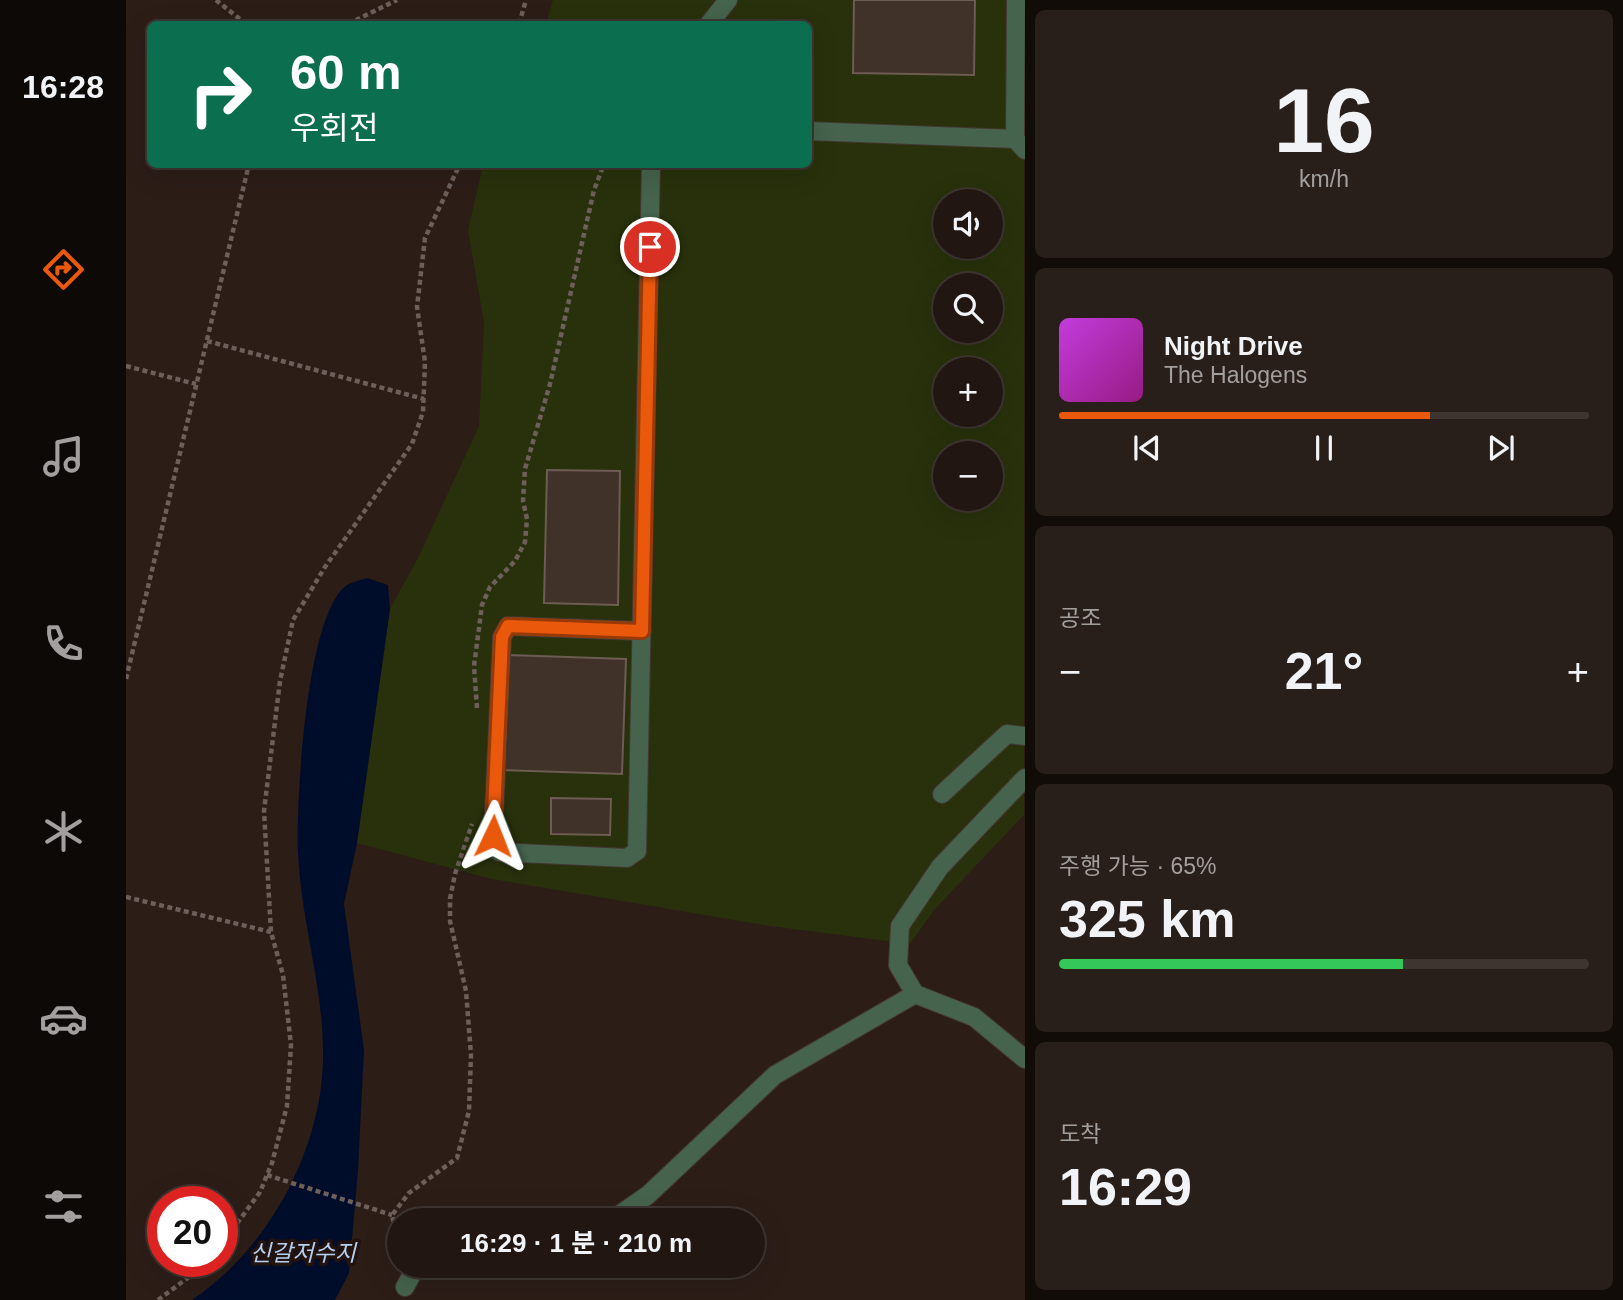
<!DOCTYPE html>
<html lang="ko">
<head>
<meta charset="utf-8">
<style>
	:root { --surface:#211611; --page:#291f1a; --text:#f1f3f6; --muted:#a29f9f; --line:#3e3531; --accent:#ea580c }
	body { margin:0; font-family:Arial,"Noto Sans KR",sans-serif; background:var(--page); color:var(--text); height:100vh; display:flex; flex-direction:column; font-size:26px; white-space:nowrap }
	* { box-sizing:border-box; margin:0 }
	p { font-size:23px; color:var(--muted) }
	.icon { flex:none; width:38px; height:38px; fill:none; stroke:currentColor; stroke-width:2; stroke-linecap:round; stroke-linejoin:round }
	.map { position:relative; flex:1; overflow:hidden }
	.drawer { display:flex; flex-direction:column; gap:10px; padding:10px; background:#120c09; width:598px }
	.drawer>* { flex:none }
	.hud { position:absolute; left:21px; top:21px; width:665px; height:147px; border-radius:10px; box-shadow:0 7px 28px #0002,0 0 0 2px var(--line); background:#0b6e4f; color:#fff; overflow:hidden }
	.buttons { position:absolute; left:807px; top:189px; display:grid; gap:14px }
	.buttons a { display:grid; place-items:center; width:70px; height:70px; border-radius:50%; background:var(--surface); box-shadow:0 7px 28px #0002,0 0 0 2px var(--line); font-size:35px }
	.speed { position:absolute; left:21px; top:1186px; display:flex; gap:14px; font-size:35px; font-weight:700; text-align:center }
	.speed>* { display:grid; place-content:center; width:91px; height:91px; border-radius:50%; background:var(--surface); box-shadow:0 7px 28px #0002,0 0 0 2px var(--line); line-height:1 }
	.speed .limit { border:10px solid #d22; background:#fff; color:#111 }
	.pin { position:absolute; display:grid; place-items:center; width:60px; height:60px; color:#fff; margin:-30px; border:4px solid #fff; border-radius:50%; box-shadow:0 2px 7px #0007 }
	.me { position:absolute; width:77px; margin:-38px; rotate:2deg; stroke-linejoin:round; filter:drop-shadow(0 0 5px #0008) }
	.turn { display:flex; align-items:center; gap:24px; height:147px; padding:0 28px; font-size:32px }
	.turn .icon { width:91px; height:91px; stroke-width:2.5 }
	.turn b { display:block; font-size:49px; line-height:60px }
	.big { font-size:52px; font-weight:700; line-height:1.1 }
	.drawer .tile { flex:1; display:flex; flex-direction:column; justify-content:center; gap:10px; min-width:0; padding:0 24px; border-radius:10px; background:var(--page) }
	.drawer .dial { align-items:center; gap:0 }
	.dial b { font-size:91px; line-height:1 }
	.song { display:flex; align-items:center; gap:21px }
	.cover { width:84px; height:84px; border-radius:10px; background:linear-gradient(135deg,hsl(290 70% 55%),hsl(310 70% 35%)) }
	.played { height:7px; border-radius:4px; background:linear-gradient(90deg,var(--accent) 70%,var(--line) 70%) }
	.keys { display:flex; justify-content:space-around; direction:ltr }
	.heat { display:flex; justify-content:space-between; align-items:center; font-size:38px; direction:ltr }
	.charge { height:10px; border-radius:5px; background:linear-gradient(90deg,#34c759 65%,var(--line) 0) }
	.trip { position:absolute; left:261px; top:1208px; width:378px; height:70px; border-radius:35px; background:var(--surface); box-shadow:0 7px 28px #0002,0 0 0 2px var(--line); font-weight:700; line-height:70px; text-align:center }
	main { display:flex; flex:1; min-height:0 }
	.tab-bar { display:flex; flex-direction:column; width:126px; justify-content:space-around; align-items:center; background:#0d0907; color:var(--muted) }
	.tab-bar .icon { width:49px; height:49px }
	.tab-bar .on { color:var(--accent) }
	.tab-bar b { font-size:32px; color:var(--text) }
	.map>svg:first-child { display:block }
</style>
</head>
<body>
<main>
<nav class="tab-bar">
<b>16:28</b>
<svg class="icon on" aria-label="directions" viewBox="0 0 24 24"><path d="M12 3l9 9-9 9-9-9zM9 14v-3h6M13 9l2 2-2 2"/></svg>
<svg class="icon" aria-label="music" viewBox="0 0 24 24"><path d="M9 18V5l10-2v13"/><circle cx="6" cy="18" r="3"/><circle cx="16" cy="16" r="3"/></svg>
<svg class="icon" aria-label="phone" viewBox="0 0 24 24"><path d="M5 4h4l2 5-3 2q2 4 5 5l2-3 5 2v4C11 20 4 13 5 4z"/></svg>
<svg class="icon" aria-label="climate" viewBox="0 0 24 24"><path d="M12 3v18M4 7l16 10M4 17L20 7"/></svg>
<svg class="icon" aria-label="car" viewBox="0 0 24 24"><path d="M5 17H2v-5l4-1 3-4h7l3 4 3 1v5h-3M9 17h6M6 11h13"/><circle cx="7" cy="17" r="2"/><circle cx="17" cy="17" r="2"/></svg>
<svg class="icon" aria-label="filters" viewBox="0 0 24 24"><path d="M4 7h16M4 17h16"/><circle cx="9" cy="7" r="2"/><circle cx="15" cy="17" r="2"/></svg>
</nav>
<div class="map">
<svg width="899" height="1300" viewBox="0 0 899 1300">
	<rect width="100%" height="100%" fill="#2c1d17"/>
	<!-- green -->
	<path fill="#28310b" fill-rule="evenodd" d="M 427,0 L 898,0 L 898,815 L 809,909 L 784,944 L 644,926 L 366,879 L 231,843 L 264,609 L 292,558 L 353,426 L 358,323 L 342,230 L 357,165 L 682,164 L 682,24 L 420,24 ZM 819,201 L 864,201 L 864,247 L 819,247 ZM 819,285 L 864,285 L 864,331 L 819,331 ZM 819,369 L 864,369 L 864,415 L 819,415 ZM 819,453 L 864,453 L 864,499 L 819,499 Z"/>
	<!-- water -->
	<path fill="#000d2a" d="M 241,578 L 262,585 L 264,609 L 231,843 L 218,904 L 238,1050 L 232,1170 L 223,1273 L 209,1300 L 66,1300 C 134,1254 181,1175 194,1094 C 207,1012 175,933 172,852 C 170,802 180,613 221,585 C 226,582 235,580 241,578 Z"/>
	<!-- building -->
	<path fill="#403228" stroke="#6c5c52" stroke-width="2" d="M 728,0 L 849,0 L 848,75 L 727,73 Z
		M 421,470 L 494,471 L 492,605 L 418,603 Z
		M 381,655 L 500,659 L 496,774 L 378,770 Z
		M 425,798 L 485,799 L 484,835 L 425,834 Z"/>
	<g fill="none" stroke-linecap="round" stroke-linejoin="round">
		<!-- minor casing -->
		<g stroke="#453731" stroke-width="20">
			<path id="minor" d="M 890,0 L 889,139 L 899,150
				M 583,24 L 602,0
				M 682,131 L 889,139
				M 516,631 L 382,626 L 376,637 L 367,836 L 368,846 L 373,852 L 501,858 L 511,851 L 525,164
				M 816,794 L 881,734 L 899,736
				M 789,994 L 848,1017 L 899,1059
				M 378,1220 L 396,1216 L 418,1220
				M 486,1220 L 522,1195 L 649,1075 L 789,994 L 772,965 L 774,926 L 814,867 L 899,778
				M 279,1287 L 291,1265"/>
		</g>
		<!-- path -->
		<path stroke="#6d605b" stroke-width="4.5" stroke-dasharray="5 3.5" stroke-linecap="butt" d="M 90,0 L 120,24
			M 222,24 L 271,0
			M 393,24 L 400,0
			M 81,341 L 298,399
			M 0,366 L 70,384
			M 0,679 L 123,164
			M 351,708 L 348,666 L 356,605 L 364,587 L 389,561 L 399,542 L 401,519 L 397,501 L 399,469 L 424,384 L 468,190 L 478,164
			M 0,897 L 145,932
			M 141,1175 L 266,1215
			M 96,1244 L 134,1192 L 146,1163 L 161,1106 L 165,1045 L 157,975 L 145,932 L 138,811 L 154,681 L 167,620 L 199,567 L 286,444 L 297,412 L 299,362 L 291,307 L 299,238 L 334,164
			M 273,1247 L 266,1215 L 283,1193 L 331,1158 L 343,1111 L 345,1055 L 340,991 L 324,921 L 324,899 L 329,874 L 346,824
			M 32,1300 L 83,1262"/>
		<!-- minor -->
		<use href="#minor" stroke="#45634d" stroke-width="18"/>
	</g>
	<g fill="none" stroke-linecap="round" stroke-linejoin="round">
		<!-- route casing -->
		<g stroke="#983908" stroke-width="18">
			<path id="route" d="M 367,836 L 376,637 L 382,626 L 516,631 L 524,247"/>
		</g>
		<!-- route -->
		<use href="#route" stroke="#ea580c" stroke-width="12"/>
	</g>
	<g text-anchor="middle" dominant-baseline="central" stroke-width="7" stroke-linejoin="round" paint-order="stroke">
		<!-- water labels -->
		<g font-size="23" font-style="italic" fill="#b4cff1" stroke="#22130e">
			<text x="177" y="1253">신갈저수지</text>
		</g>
	</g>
</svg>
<div class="buttons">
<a><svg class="icon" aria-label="sound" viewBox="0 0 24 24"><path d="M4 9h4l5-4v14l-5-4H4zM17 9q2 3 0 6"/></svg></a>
<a><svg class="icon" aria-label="search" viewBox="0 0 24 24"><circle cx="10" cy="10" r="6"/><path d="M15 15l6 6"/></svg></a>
<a>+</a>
<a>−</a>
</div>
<div class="speed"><div class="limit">20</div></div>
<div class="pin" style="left:524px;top:247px;background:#d93025"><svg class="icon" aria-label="arrive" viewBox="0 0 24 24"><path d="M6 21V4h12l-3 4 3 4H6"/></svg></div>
<svg class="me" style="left:367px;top:836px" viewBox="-20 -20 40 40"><path d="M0-17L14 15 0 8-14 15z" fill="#ea580c" stroke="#fff" stroke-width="4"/></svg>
<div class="trip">16:29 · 1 분 · 210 m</div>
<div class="hud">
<div class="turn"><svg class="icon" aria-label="right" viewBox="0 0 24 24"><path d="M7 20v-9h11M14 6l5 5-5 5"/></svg><div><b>60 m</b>우회전</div></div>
</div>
</div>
<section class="drawer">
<div class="tile dial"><b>16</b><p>km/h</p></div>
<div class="tile">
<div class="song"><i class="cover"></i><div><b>Night Drive</b><p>The Halogens</p></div></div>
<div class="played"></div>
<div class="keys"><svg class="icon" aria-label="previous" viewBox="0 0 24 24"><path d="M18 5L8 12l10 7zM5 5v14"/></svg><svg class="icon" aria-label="pause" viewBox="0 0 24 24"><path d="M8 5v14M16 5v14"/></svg><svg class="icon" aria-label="next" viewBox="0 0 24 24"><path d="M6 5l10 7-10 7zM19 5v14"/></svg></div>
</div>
<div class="tile"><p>공조</p>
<div class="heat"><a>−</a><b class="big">21°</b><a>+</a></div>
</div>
<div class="tile"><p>주행 가능 · 65%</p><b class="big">325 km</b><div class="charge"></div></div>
<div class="tile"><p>도착</p><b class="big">16:29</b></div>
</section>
</main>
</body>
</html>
